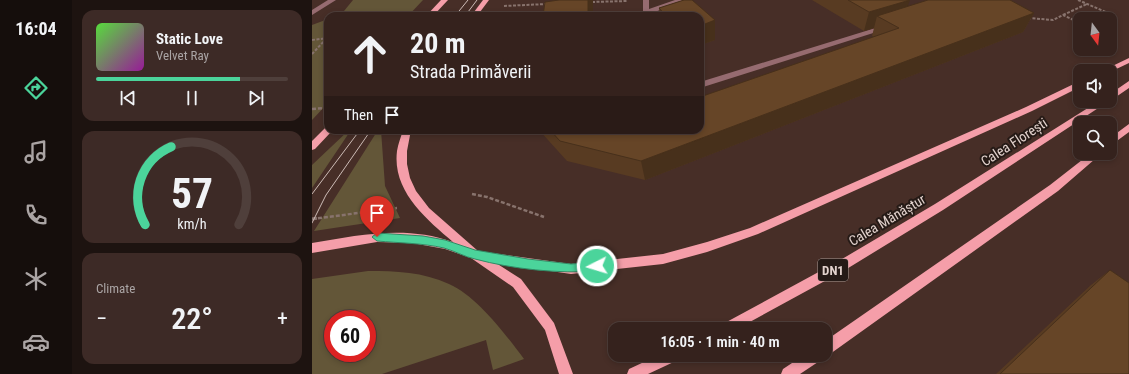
<!DOCTYPE html>
<html lang="en">
<head>
<meta charset="utf-8">
<style>
	:root { --surface:#35221d; --page:#3d2a26; --text:#f1f3f6; --muted:#aaa4a4; --line:#4f3f3b; --accent:#4bd49b }
	body { margin:0; font-family:"Roboto Condensed",sans-serif; background:var(--page); color:var(--text); height:100vh; display:flex; flex-direction:column; font-size:15px; white-space:nowrap }
	* { box-sizing:border-box; margin:0 }
	p { font-size:13px; color:var(--muted) }
	.icon { flex:none; width:22px; height:22px; fill:none; stroke:currentColor; stroke-width:2; stroke-linecap:round; stroke-linejoin:round }
	.map { position:relative; flex:1; overflow:hidden }
	.drawer { display:flex; flex-direction:column; gap:10px; padding:10px; background:#1d1310; width:240px }
	.drawer>* { flex:none }
	.banner { position:absolute; left:12px; top:12px; width:380px; height:122px; border-radius:12px; box-shadow:0 2px 6px #0003,0 0 0 1px var(--line); background:#35221d; color:var(--text); overflow:hidden }
	.needle { width:26px; rotate:165deg }
	.tools { position:absolute; left:761px; top:12px; display:grid; gap:8px }
	.tools a { display:grid; place-items:center; width:44px; height:44px; border-radius:8px; background:var(--surface); box-shadow:0 2px 6px #0003,0 0 0 1px var(--line); font-size:20px }
	.speed { position:absolute; left:12px; top:310px; display:flex; gap:8px; font-size:20px; font-weight:700; text-align:center }
	.speed>* { display:grid; place-content:center; width:52px; height:52px; border-radius:50%; background:var(--surface); box-shadow:0 2px 6px #0003,0 0 0 1px var(--line); line-height:1 }
	.speed .limit { border:6px solid #d22; background:#fff; color:#111 }
	.pin { position:absolute; display:grid; place-items:center; width:34px; height:34px; color:#fff; margin:-41px -17px; border-radius:50% 50% 50% 0; rotate:-45deg; box-shadow:0 0 4px #0007 }
	.pin .icon { rotate:45deg }
	.me { position:absolute; width:44px; margin:-22px; rotate:265deg; stroke-linejoin:round; filter:drop-shadow(0 0 3px #0008) }
	.turn { display:flex; align-items:center; gap:14px; height:84px; padding:0 20px; font-size:18px }
	.turn .icon { width:52px; height:52px; stroke-width:2.5 }
	.turn b { display:block; font-size:28px; line-height:34px }
	.then { display:flex; align-items:center; height:38px; padding:0 20px; background:#0003; gap:8px; font-size:15px }
	.big { font-size:30px; font-weight:600; line-height:1.1 }
	.drawer .card { flex:1; display:flex; flex-direction:column; justify-content:center; gap:6px; min-width:0; padding:0 14px; border-radius:12px; background:var(--page) }
	.drawer .dial { align-items:center; gap:0 }
	.dial svg { height:104px; overflow:visible; fill:none; stroke:var(--line); stroke-width:7; stroke-linecap:round; text-anchor:middle }
	.dial text { fill:var(--text); stroke:none }
	.song { display:flex; align-items:center; gap:12px }
	.cover { width:48px; height:48px; border-radius:6px; background:linear-gradient(135deg,hsl(110 70% 55%),hsl(300 70% 35%)) }
	.played { height:4px; border-radius:2px; background:linear-gradient(90deg,var(--accent) 75%,var(--line) 75%) }
	.keys { display:flex; justify-content:space-around; direction:ltr }
	.heat { display:flex; justify-content:space-between; align-items:center; font-size:22px; direction:ltr }
	.trip { position:absolute; left:296px; top:322px; width:224px; height:40px; border-radius:12px; background:var(--surface); box-shadow:0 2px 6px #0003,0 0 0 1px var(--line); font-weight:600; line-height:40px; text-align:center }
	main { display:flex; flex:1; min-height:0 }
	.dock { display:flex; flex-direction:column; width:72px; justify-content:space-around; align-items:center; background:#150e0c; color:var(--muted) }
	.dock .icon { width:28px; height:28px }
	.dock .on { color:var(--accent) }
	.dock b { font-size:18px; color:var(--text) }
	.map>svg:first-child { display:block }
</style>
</head>
<body>
<main>
<nav class="dock">
<b>16:04</b>
<svg class="icon on" aria-label="directions" viewBox="0 0 24 24"><path d="M12 3l9 9-9 9-9-9zM9 14v-3h6M13 9l2 2-2 2"/></svg>
<svg class="icon" aria-label="music" viewBox="0 0 24 24"><path d="M9 18V5l10-2v13"/><circle cx="6" cy="18" r="3"/><circle cx="16" cy="16" r="3"/></svg>
<svg class="icon" aria-label="phone" viewBox="0 0 24 24"><path d="M5 4h4l2 5-3 2q2 4 5 5l2-3 5 2v4C11 20 4 13 5 4z"/></svg>
<svg class="icon" aria-label="climate" viewBox="0 0 24 24"><path d="M12 3v18M4 7l16 10M4 17L20 7"/></svg>
<svg class="icon" aria-label="car" viewBox="0 0 24 24"><path d="M5 17H2v-5l4-1 3-4h7l3 4 3 1v5h-3M9 17h6M6 11h13"/><circle cx="7" cy="17" r="2"/><circle cx="17" cy="17" r="2"/></svg>
</nav>
<section class="drawer">
<div class="card">
<div class="song"><i class="cover"></i><div><b>Static Love</b><p>Velvet Ray</p></div></div>
<div class="played"></div>
<div class="keys"><svg class="icon" aria-label="previous" viewBox="0 0 24 24"><path d="M18 5L8 12l10 7zM5 5v14"/></svg><svg class="icon" aria-label="pause" viewBox="0 0 24 24"><path d="M8 5v14M16 5v14"/></svg><svg class="icon" aria-label="next" viewBox="0 0 24 24"><path d="M6 5l10 7-10 7zM19 5v14"/></svg></div>
</div>
<div class="card dial"><svg viewBox="0 0 100 80">
<path d="M14 69A42 42 0 1 1 86 69"/>
<path d="M14 69A42 42 0 0 1 34 9" stroke="#4bd49b"/>
<text x="50" y="56" font-size="32" font-weight="700">57</text>
<text x="50" y="72" font-size="11">km/h</text>
</svg></div>
<div class="card"><p>Climate</p>
<div class="heat"><a>−</a><b class="big">22°</b><a>+</a></div>
</div>
</section>
<div class="map">
<svg width="817" height="374" viewBox="0 0 817 374">
	<rect width="100%" height="100%" fill="#472e27"/>
	<!-- green -->
	<path fill="#635638" fill-rule="evenodd" d="M 41,0 L 111,0 L 96,16 L 23,16 L 32,11 Z
		M 16,19 L 16,103 L 0,120 L 0,25 Z
		M 37,130 L 39,130 L 0,188 L 0,165 Z
		M 66,130 L 69,130 L 73,186 L 88,218 L 2,231 Z
		M 56,271 C 84,271 111,272 137,284 C 165,296 194,335 212,359 L 181,370 L 174,340 L 70,374 L 0,374 L 0,279 ZM 21,319 L 55,319 L 55,353 L 21,353 Z"/>
	<g fill="none" stroke-linecap="round" stroke-linejoin="round">
		<!-- path-far2 -->
		<path stroke="#88736d" stroke-width="2" stroke-dasharray="3 1.5" stroke-linecap="butt" d="M 766,0 L 803,16
			M 280,2 L 315,1
			M 192,6 L 235,4
			M 751,15 L 775,4
			M 716,18 L 741,20 L 751,15 L 768,23
			M 797,19 L 803,17
			M 0,40 L 16,38
			M 0,54 L 15,38"/>
		<!-- path-far1 -->
		<path stroke="#88736d" stroke-width="2.5" stroke-dasharray="4 2" stroke-linecap="butt" d="M 0,109 L 12,108
			M 160,194 L 175,197 L 232,217
			M 0,219 L 85,208"/>
		<!-- path -->
		<path stroke="#88736d" stroke-width="3" stroke-dasharray="5 2.5" stroke-linecap="butt" d="M 0,219 L 7,218"/>
		<!-- minor -->
		<path fill="#966b70" fill-rule="evenodd" d="M 16,0 L 24,0 L 0,15 L 0,10 Z
			M 331,0 L 337,0 L 337,9 L 363,0 L 373,0 L 333,16 L 326,16 L 331,11 Z
			M 570,26 L 577,28 L 388,88 L 388,82 Z"/>
		<!-- major -->
		<path fill="#f59ea9" fill-rule="evenodd" d="M 129,0 L 136,0 L 121,16 L 114,16 Z
			M 171,0 L 177,0 L 165,16 L 159,16 Z
			M 817,58 L 817,63 L 798,72 L 790,71 Z
			M 768,81 L 768,87 L 720,111 L 446,234 L 395,252 L 351,264 L 259,274 L 184,263 L 209,279 L 242,323 L 261,374 L 247,374 L 233,330 L 201,287 L 159,258 L 133,249 L 100,243 L 65,242 L 0,253 L 0,243 C 47,235 94,225 141,242 C 114,219 80,191 85,151 C 86,144 89,137 91,130 L 99,130 L 95,151 L 95,164 L 98,178 L 104,191 L 117,208 L 166,251 L 259,264 L 351,254 L 395,242 L 438,228 L 714,107 Z
			M 817,81 L 817,88 L 798,101 L 798,94 Z
			M 787,101 L 797,101 L 631,210 L 533,270 L 425,329 L 407,329 L 409,325 L 525,262 L 623,204 Z
			M 817,124 L 817,132 L 798,146 L 798,138 Z
			M 16,127 L 16,130 L 20,130 L 19,132 L 3,149 L 0,150 L 0,141 L 13,128 Z
			M 779,153 L 790,153 L 746,191 L 518,354 L 513,355 L 512,355 L 513,341 L 738,185 Z
			M 347,355 L 368,355 L 366,360 L 336,374 L 315,374 L 317,369 Z
			M 492,355 L 511,355 L 509,360 L 488,374 L 469,374 L 471,369 Z"/>
		<!-- tram -->
		<path stroke="#cdbcb7" stroke-width="1" d="M 143,16 L 156,0
			M 153,16 L 165,0
			M 0,194 L 48,130
			M 0,223 L 14,195 L 59,130"/>
	</g>
	<!-- wall -->
	<path fill="#583b22" d="M 372,0 L 380,0 L 403,20 L 403,40 L 388,45 L 388,16 L 348,16 L 347,8 Z
		M 500,0 L 597,0 L 595,6 L 722,13 L 711,32 L 333,180 L 255,161 L 227,130 L 388,130 L 562,37 L 560,36 L 562,28 L 552,31 Z
		M 798,270 L 817,374 L 684,374 L 779,285 Z"/>
	<!-- shaded-wall -->
	<path fill="#47301b" d="M 276,0 L 281,0 L 281,16 L 276,16 Z
		M 598,0 L 591,19 L 565,16 L 562,28 L 552,31 L 557,12 Z
		M 722,13 L 711,32 L 333,180 L 329,161 Z
		M 403,20 L 403,40 L 388,45 L 388,26 Z"/>
	<!-- building -->
	<path fill="#664527" stroke="#47301b" d="M 247,0 L 276,0 L 276,16 L 231,16 L 233,2 Z
		M 372,0 L 380,0 L 403,20 L 388,26 L 388,16 L 354,16 L 347,8 Z
		M 536,0 L 598,0 L 557,12 Z
		M 616,0 L 698,0 L 722,13 L 329,161 L 248,141 L 238,130 L 388,130 L 388,97 L 587,28 L 565,16 Z
		M 798,270 L 817,283 L 817,374 L 688,374 Z"/>
	<!-- route -->
	<path fill="#4bd49b" stroke="#318a65" d="M 65,233 L 111,236 L 133,240 L 163,250 L 216,259 L 259,264 L 285,262 L 288,263 L 290,266 L 288,270 L 285,271 C 247,274 200,269 163,259 C 153,257 143,251 132,248 C 110,243 87,243 65,241 L 60,237 Z"/>
	<g text-anchor="middle" dominant-baseline="central" stroke-width="4" stroke-linejoin="round" paint-order="stroke">
		<!-- shield labels -->
		<rect fill="#251a16" stroke="#a99b96" stroke-width="1" x="506" y="259" width="30" height="22" rx="3"/>
		<g font-size="13" font-weight="bold" fill="#e2d2cd">
			<text x="521" y="270">DN1</text>
		</g>
		<!-- street labels -->
		<g font-size="14" fill="#e2d2cd" stroke="#251a16">
			<text transform="translate(702 142) rotate(-33)">Calea Florești</text>
			<text transform="translate(575 220) rotate(-31)">Calea Mănăștur</text>
		</g>
	</g>
</svg>
<div class="tools">
<a><svg class="needle" viewBox="-14 -14 28 28"><path d="M0-13l5 13h-10z" fill="#e53935"/><path d="M0 13l5-13h-10z" fill="#aaa4a4"/></svg></a>
<a><svg class="icon" aria-label="sound" viewBox="0 0 24 24"><path d="M4 9h4l5-4v14l-5-4H4zM17 9q2 3 0 6"/></svg></a>
<a><svg class="icon" aria-label="search" viewBox="0 0 24 24"><circle cx="10" cy="10" r="6"/><path d="M15 15l6 6"/></svg></a>
</div>
<div class="speed"><div class="limit">60</div></div>
<div class="pin" style="left:65px;top:237px;background:#d93025"><svg class="icon" aria-label="arrive" viewBox="0 0 24 24"><path d="M6 21V4h12l-3 4 3 4H6"/></svg></div>
<svg class="me" style="left:285px;top:266px" viewBox="-20 -20 40 40"><circle r="17" fill="#4bd49b" stroke="#fff" stroke-width="3"/><path d="M0-11L8 9 0 5-8 9z" fill="#fff"/></svg>
<div class="trip">16:05 · 1 min · 40 m</div>
<div class="banner">
<div class="turn"><svg class="icon" aria-label="ahead" viewBox="0 0 24 24"><path d="M12 20V5M6 11l6-6 6 6"/></svg><div><b>20 m</b>Strada Primăverii</div></div>
<div class="then">Then<svg class="icon" aria-label="arrive" viewBox="0 0 24 24"><path d="M6 21V4h12l-3 4 3 4H6"/></svg></div>
</div>
</div>
</main>
</body>
</html>
